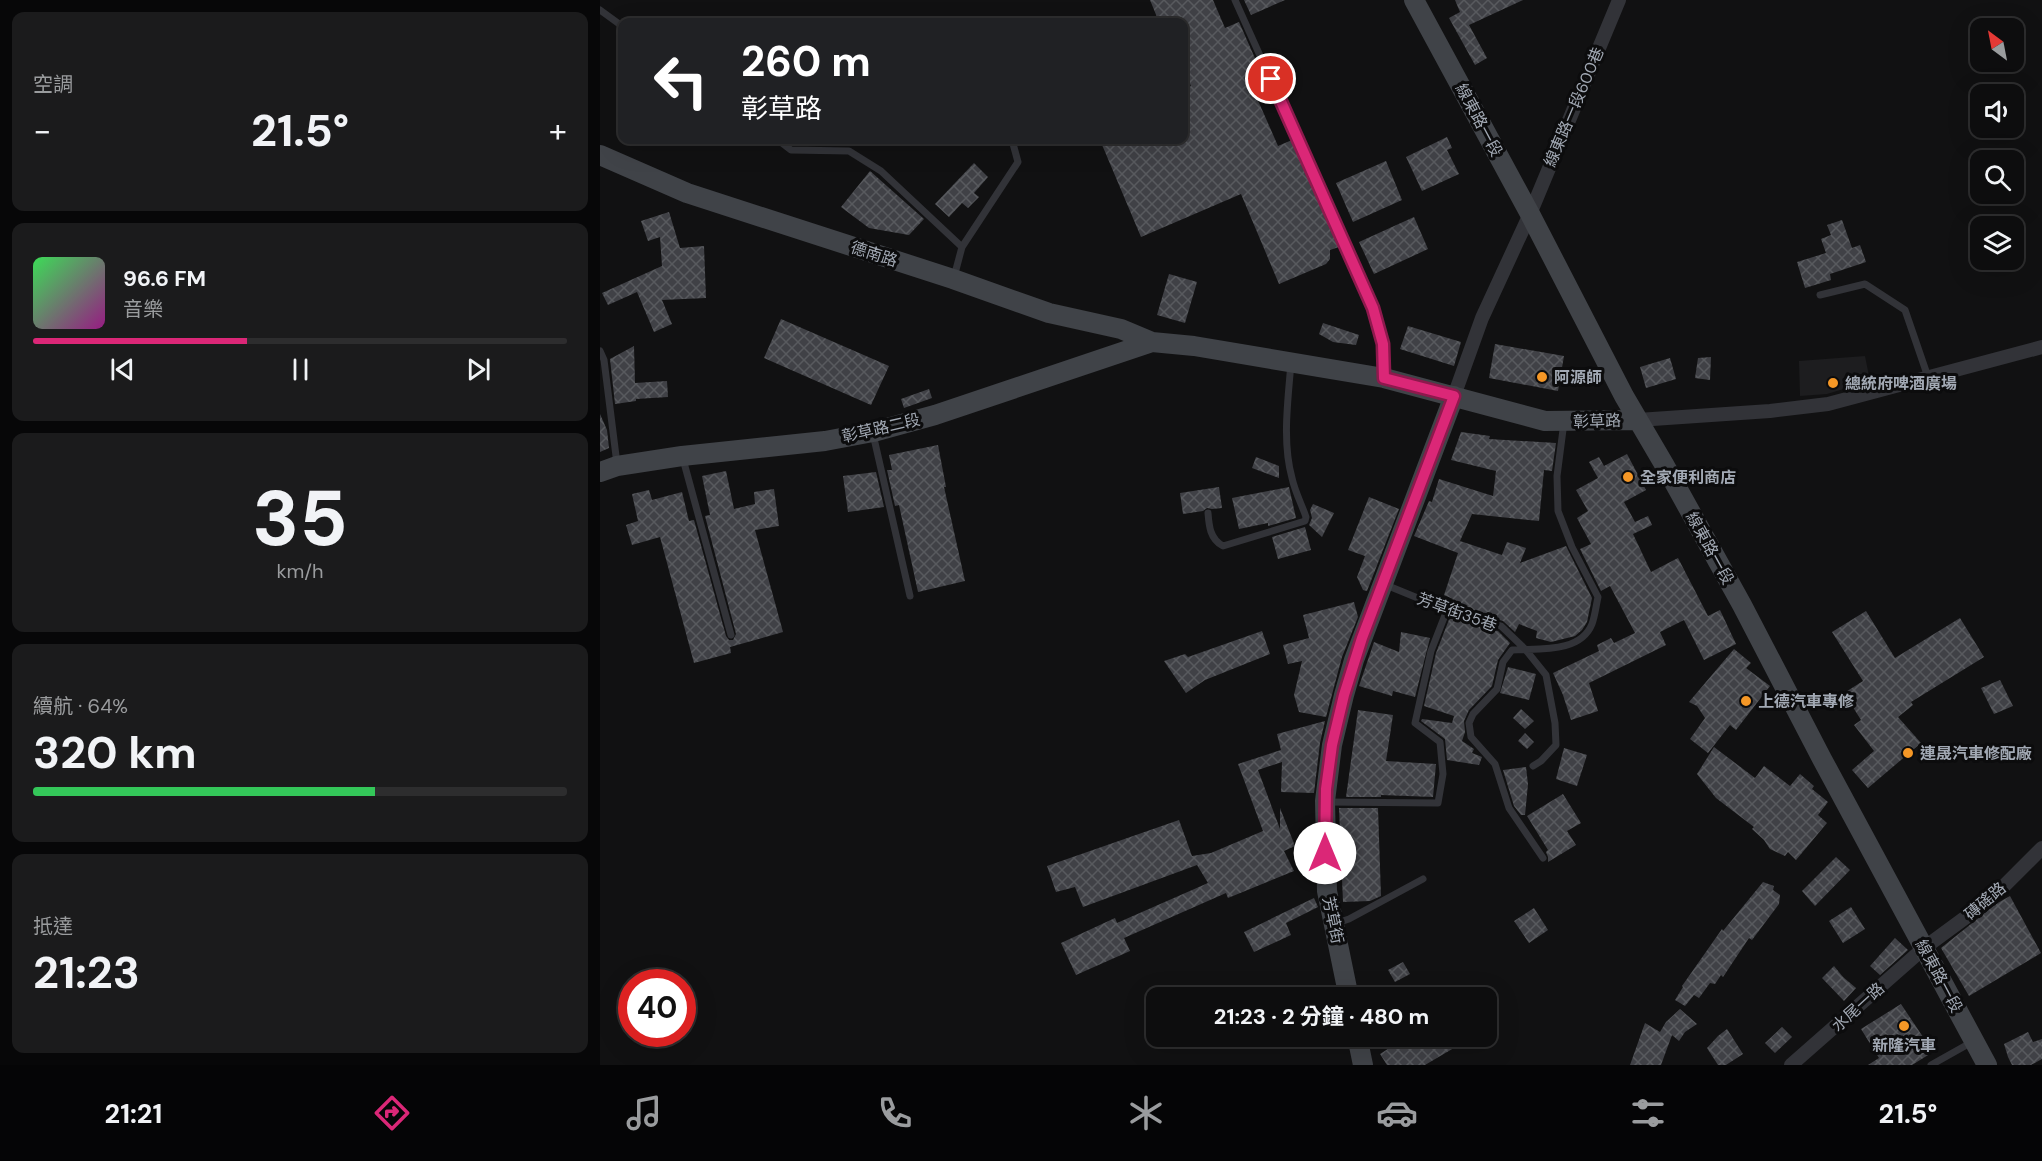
<!DOCTYPE html>
<html lang="zh-TW">
<head>
<meta charset="utf-8">
<style>
	:root { --surface:#0d0d0e; --page:#1b1b1c; --text:#f1f3f6; --muted:#9a9c9e; --line:#2d2d2e; --accent:#db2777 }
	body { margin:0; font-family:"DM Sans","Noto Sans TC",sans-serif; background:var(--page); color:var(--text); height:100vh; display:flex; flex-direction:column; font-size:22px; white-space:nowrap }
	* { box-sizing:border-box; margin:0 }
	p { font-size:20px; color:var(--muted) }
	.icon { flex:none; width:33px; height:33px; fill:none; stroke:currentColor; stroke-width:2; stroke-linecap:round; stroke-linejoin:round }
	.map { position:relative; flex:1; overflow:hidden }
	.sheet { display:flex; flex-direction:column; gap:12px; padding:12px; background:#070708; width:600px }
	.sheet>* { flex:none }
	.guide { position:absolute; left:18px; top:18px; width:570px; height:126px; border-radius:12px; box-shadow:0 6px 24px #0002,0 0 0 2px var(--line); background:#202124; color:#fff; overflow:hidden }
	.needle { width:39px; rotate:328deg }
	.tools { position:absolute; left:1370px; top:18px; display:grid; gap:12px }
	.tools a { display:grid; place-items:center; width:54px; height:54px; border-radius:12px; background:var(--surface); box-shadow:0 6px 24px #0002,0 0 0 2px var(--line); font-size:30px }
	.speed { position:absolute; left:18px; top:969px; display:flex; gap:12px; font-size:30px; font-weight:700; text-align:center }
	.speed>* { display:grid; place-content:center; width:78px; height:78px; border-radius:50%; background:var(--surface); box-shadow:0 6px 24px #0002,0 0 0 2px var(--line); line-height:1 }
	.speed .limit { border:9px solid #d22; background:#fff; color:#111 }
	.pin { position:absolute; display:grid; place-items:center; width:51px; height:51px; color:#fff; margin:-26px; border:3px solid #fff; border-radius:50%; box-shadow:0 2px 6px #0007 }
	.me { position:absolute; width:66px; margin:-33px; rotate:0deg; stroke-linejoin:round; filter:drop-shadow(0 0 4px #0008) }
	.turn { display:flex; align-items:center; gap:21px; height:126px; padding:0 24px; font-size:27px }
	.turn .icon { width:78px; height:78px; stroke-width:2.5 }
	.turn b { display:block; font-size:42px; line-height:51px }
	.big { font-size:45px; font-weight:700; line-height:1.1 }
	.sheet .widget { flex:1; display:flex; flex-direction:column; justify-content:center; gap:9px; min-width:0; padding:0 21px; border-radius:12px; background:var(--page) }
	.sheet .dial { align-items:center; gap:0 }
	.dial b { font-size:78px; line-height:1 }
	.song { display:flex; align-items:center; gap:18px }
	.cover { width:72px; height:72px; border-radius:9px; background:linear-gradient(135deg,hsl(130 70% 55%),hsl(310 70% 35%)) }
	.played { height:6px; border-radius:3px; background:linear-gradient(90deg,var(--accent) 40%,var(--line) 40%) }
	.keys { display:flex; justify-content:space-around; direction:ltr }
	.heat { display:flex; justify-content:space-between; align-items:center; font-size:33px; direction:ltr }
	.charge { height:9px; border-radius:4px; background:linear-gradient(90deg,#34c759 64%,var(--line) 0) }
	.trip { position:absolute; left:546px; top:987px; width:351px; height:60px; border-radius:12px; background:var(--surface); box-shadow:0 6px 24px #0002,0 0 0 2px var(--line); font-weight:700; line-height:60px; text-align:center }
	.menu { display:flex; height:96px; justify-content:space-around; align-items:center; background:#050506; color:var(--muted) }
	.menu .icon { width:42px; height:42px }
	.menu .on { color:var(--accent) }
	.menu b { font-size:27px; color:var(--text) }
	main { display:flex; flex:1; min-height:0 }
	.map>svg:first-child { display:block }
</style>
</head>
<body>
<main>
<section class="sheet">
<div class="widget"><p>空調</p>
<div class="heat"><a>−</a><b class="big">21.5°</b><a>+</a></div>
</div>
<div class="widget">
<div class="song"><i class="cover"></i><div><b>96.6 FM</b><p>音樂</p></div></div>
<div class="played"></div>
<div class="keys"><svg class="icon" aria-label="previous" viewBox="0 0 24 24"><path d="M18 5L8 12l10 7zM5 5v14"/></svg><svg class="icon" aria-label="pause" viewBox="0 0 24 24"><path d="M8 5v14M16 5v14"/></svg><svg class="icon" aria-label="next" viewBox="0 0 24 24"><path d="M6 5l10 7-10 7zM19 5v14"/></svg></div>
</div>
<div class="widget dial"><b>35</b><p>km/h</p></div>
<div class="widget"><p>續航 · 64%</p><b class="big">320 km</b><div class="charge"></div></div>
<div class="widget"><p>抵達</p><b class="big">21:23</b></div>
</section>
<div class="map">
<svg width="1442" height="1065" viewBox="0 0 1442 1065">
	<defs>
		<pattern id="building-cross-hatch" width="8" height="8" patternUnits="userSpaceOnUse" patternTransform="scale(1.5)"><rect width="8" height="8" fill="#404146"/><path d="M0 0l8 8M0 8l8-8" fill="none" stroke="#585a5e"/></pattern>
	</defs>
	<rect width="100%" height="100%" fill="#111112"/>
	<!-- built -->
	<path fill="#1d1d1f" d="M 1265,356 L 1270,381 L 1227,394 L 1200,396 L 1199,361 Z"/>
	<!-- building -->
	<path fill="url(#building-cross-hatch)" d="M 550,0 L 613,0 L 625,28 L 639,22 L 669,90 L 656,96 L 678,146 L 692,140 L 739,247 L 730,250 L 730,259 L 726,264 L 679,284 L 641,194 L 541,237 L 500,140 L 584,140 L 584,90 L 591,86 L 584,70 L 584,22 L 559,22 Z
		M 644,0 L 685,0 L 651,15 Z
		M 855,0 L 923,0 L 869,25 L 887,58 L 875,65 L 849,18 L 860,12 Z
		M 847,137 L 852,148 L 847,150 L 859,174 L 822,191 L 806,157 Z
		M 786,161 L 802,200 L 753,222 L 736,183 Z
		M 374,163 L 388,177 L 374,193 L 379,197 L 368,208 L 362,203 L 349,217 L 335,204 Z
		M 270,171 L 324,219 L 309,235 L 269,228 L 241,207 Z
		M 69,212 L 80,248 L 104,246 L 106,298 L 62,300 L 72,324 L 54,332 L 37,292 L 8,305 L 2,293 L 62,266 L 60,237 L 48,241 L 41,221 Z
		M 814,217 L 828,249 L 774,274 L 759,242 Z
		M 1242,220 L 1252,248 L 1260,245 L 1266,262 L 1230,274 L 1231,280 L 1205,288 L 1197,262 L 1226,253 L 1221,239 L 1231,235 L 1227,225 Z
		M 569,274 L 597,282 L 585,323 L 557,315 Z
		M 181,319 L 289,366 L 271,405 L 164,358 Z
		M 723,323 L 759,335 L 756,345 L 733,342 L 719,334 Z
		M 808,326 L 861,342 L 854,366 L 800,349 Z
		M 895,344 L 964,356 L 958,391 L 889,378 Z
		M 34,346 L 35,383 L 67,381 L 68,397 L 36,399 L 36,401 L 15,404 L 10,359 Z
		M 1111,357 L 1110,380 L 1095,378 L 1098,358 Z
		M 1070,358 L 1076,379 L 1046,388 L 1040,367 Z
		M 329,389 L 332,398 L 304,408 L 301,399 Z
		M 0,414 L 7,430 L 9,448 L 0,452 Z
		M 861,432 L 890,436 L 889,439 L 956,443 L 952,471 L 944,470 L 939,521 L 872,514 L 860,541 L 902,555 L 907,542 L 926,548 L 920,563 L 966,546 L 992,598 L 987,622 L 982,630 L 975,636 L 951,642 L 936,638 L 937,631 L 919,624 L 915,632 L 903,621 L 850,605 L 853,599 L 844,595 L 858,553 L 814,536 L 829,501 L 832,502 L 839,479 L 893,496 L 896,471 L 851,460 Z
		M 338,445 L 346,487 L 344,487 L 365,581 L 318,592 L 299,505 L 295,506 L 287,470 L 292,470 L 289,455 Z
		M 1027,454 L 1046,490 L 1024,502 L 1035,522 L 1048,516 L 1052,525 L 1033,534 L 1051,572 L 1078,558 L 1108,616 L 1120,610 L 1136,644 L 1104,660 L 1084,620 L 1060,632 L 1066,645 L 989,683 L 998,711 L 971,720 L 963,695 L 953,673 L 999,651 L 997,645 L 1011,638 L 1014,643 L 1035,633 L 1010,586 L 1001,591 L 980,549 L 991,544 L 977,518 L 988,511 L 976,490 L 998,478 L 989,462 L 999,457 L 1004,466 Z
		M 656,457 L 679,466 L 679,478 L 652,468 Z
		M 126,471 L 134,509 L 155,504 L 154,492 L 174,489 L 179,526 L 155,530 L 183,632 L 130,647 L 131,653 L 94,663 L 60,537 L 32,545 L 26,525 L 38,521 L 32,494 L 49,490 L 52,500 L 82,492 L 89,521 L 94,520 L 126,636 L 129,640 L 133,640 L 136,634 L 105,516 L 110,515 L 102,476 Z
		M 276,472 L 284,507 L 248,512 L 243,476 Z
		M 619,487 L 622,508 L 612,509 L 607,508 L 603,511 L 583,514 L 580,493 Z
		M 689,487 L 696,518 L 668,526 L 668,523 L 639,529 L 632,498 Z
		M 769,497 L 799,509 L 767,591 L 763,590 L 757,577 L 765,556 L 748,550 Z
		M 713,504 L 734,513 L 722,537 L 709,525 L 712,518 L 710,510 Z
		M 705,527 L 711,550 L 678,559 L 672,537 Z
		M 754,602 L 758,617 L 742,657 L 726,717 L 699,712 L 694,695 L 702,661 L 688,664 L 683,645 L 709,638 L 703,615 Z
		M 1266,611 L 1295,658 L 1360,618 L 1384,657 L 1311,702 L 1313,705 L 1298,717 L 1321,743 L 1268,788 L 1252,770 L 1274,751 L 1254,725 L 1261,720 L 1244,693 L 1263,681 L 1232,632 Z
		M 850,617 L 898,631 L 910,643 L 898,660 L 892,686 L 869,710 L 864,721 L 865,732 L 862,741 L 874,749 L 872,753 L 882,757 L 879,765 L 847,760 L 845,739 L 821,721 L 822,719 L 852,723 L 854,716 L 824,706 L 836,653 Z
		M 662,631 L 670,654 L 605,680 L 586,693 L 564,661 L 585,654 L 588,657 Z
		M 801,632 L 830,638 L 815,697 L 793,691 L 792,696 L 759,686 L 774,642 L 799,652 Z
		M 1134,649 L 1151,663 L 1146,668 L 1170,686 L 1136,730 L 1130,725 L 1108,753 L 1090,739 L 1105,718 L 1097,706 L 1089,702 Z
		M 908,667 L 936,674 L 929,700 L 900,693 Z
		M 1400,680 L 1413,706 L 1394,714 L 1381,688 Z
		M 921,709 L 934,721 L 925,729 L 913,718 Z
		M 758,710 L 793,715 L 786,761 L 836,764 L 833,797 L 781,795 L 781,797 L 746,797 Z
		M 725,721 L 720,743 L 714,793 L 681,792 L 682,762 L 658,770 L 680,829 L 680,808 L 695,846 L 684,851 L 694,871 L 628,898 L 626,893 L 524,938 L 530,951 L 476,975 L 461,943 L 515,918 L 517,923 L 608,883 L 597,865 L 483,907 L 475,887 L 456,892 L 447,866 L 579,820 L 592,856 L 611,853 L 663,831 L 638,764 L 681,750 L 677,734 Z
		M 925,733 L 934,742 L 927,749 L 918,741 Z
		M 1114,747 L 1155,778 L 1164,766 L 1190,786 L 1200,774 L 1214,786 L 1212,789 L 1228,802 L 1218,815 L 1227,823 L 1196,860 L 1188,852 L 1185,856 L 1170,849 L 1164,840 L 1152,829 L 1154,827 L 1116,798 L 1097,774 Z
		M 964,748 L 987,755 L 977,786 L 956,779 Z
		M 926,767 L 928,784 L 925,815 L 921,815 L 914,806 L 903,770 Z
		M 963,794 L 981,823 L 967,831 L 976,845 L 948,862 L 948,857 L 946,852 L 948,850 L 927,816 Z
		M 739,808 L 778,808 L 781,896 L 770,901 L 743,902 Z
		M 1236,857 L 1250,870 L 1215,906 L 1202,891 Z
		M 1163,882 L 1174,886 L 1173,890 L 1180,895 L 1179,904 L 1152,940 L 1149,938 L 1123,977 L 1121,975 L 1115,984 L 1110,983 L 1099,998 L 1094,995 L 1085,1006 L 1075,1000 L 1083,987 L 1082,986 L 1122,929 L 1123,931 Z
		M 1410,896 L 1441,953 L 1369,996 L 1341,948 L 1396,904 Z
		M 714,898 L 718,907 L 686,923 L 691,935 L 654,952 L 644,932 Z
		M 1251,907 L 1265,929 L 1243,943 L 1229,921 Z
		M 934,908 L 948,930 L 929,943 L 914,921 Z
		M 1295,938 L 1308,950 L 1280,975 L 1270,966 Z
		M 803,962 L 810,974 L 795,982 L 788,970 Z
		M 1234,966 L 1243,977 L 1256,988 L 1244,1001 L 1222,978 Z
		M 1301,1004 L 1333,1052 L 1312,1065 L 1268,1065 L 1279,1058 L 1261,1029 Z
		M 1080,1009 L 1097,1024 L 1085,1032 L 1079,1041 L 1072,1035 L 1061,1065 L 1030,1065 L 1045,1023 L 1060,1032 L 1066,1022 Z
		M 1182,1027 L 1192,1037 L 1175,1053 L 1165,1043 Z
		M 1127,1029 L 1143,1054 L 1126,1065 L 1118,1065 L 1107,1048 L 1118,1036 Z
		M 1428,1032 L 1433,1042 L 1442,1039 L 1442,1059 L 1431,1065 L 1412,1065 L 1408,1057 L 1404,1044 Z
		M 808,1036 L 854,1036 L 859,1045 L 825,1065 L 787,1065 L 780,1054 Z"/>
	<g fill="none" stroke-linecap="round" stroke-linejoin="round">
		<!-- lane -->
		<path stroke="#323338" stroke-width="7" d="M 635,0 L 773,307 L 783,344 L 784,375
			M 0,10 L 22,26
			M 178,140 L 191,150 L 249,151 L 281,171 L 362,247
			M 354,277 L 362,247 L 418,162 L 412,140
			M 1220,295 L 1265,284 L 1305,310 L 1328,377
			M 0,351 L 4,360 L 17,464
			M 273,434 L 310,596
			M 83,459 L 131,635
			M 608,513 C 609,526 610,539 623,546 L 705,521 L 706,517 C 702,505 695,492 692,478 C 682,442 688,400 691,363
			M 786,585 L 847,610 L 901,626 L 925,649 L 946,675 L 955,723 L 956,745 L 941,761 L 933,766
			M 726,802 L 838,803 L 843,774 L 840,742 L 815,723 L 831,651 L 847,610
			M 943,858 L 909,808 L 895,764 L 871,737 L 869,723 L 873,714 L 897,689 L 903,662 L 912,650 C 937,648 980,654 992,624 C 995,616 996,606 998,597 L 972,547 L 958,511 L 957,476 L 964,422
			M 737,923 L 749,919 L 823,879
			M 1331,1065 L 1372,1042"/>
		<!-- street -->
		<path stroke="#323338" stroke-width="14" d="M 854,396 L 882,318 L 930,214 L 1019,0
			M 1038,420 L 1170,411 L 1228,404 L 1442,347
			M 1191,1065 L 1324,948 L 1377,909 L 1405,885 L 1442,848"/>
		<!-- secondary -->
		<path stroke="#404348" stroke-width="20" d="M 814,0 L 930,214 L 1024,396 L 1065,466 L 1142,605 L 1222,759 L 1387,1065
			M 0,155 L 87,193 L 353,279 L 449,313 L 521,329 L 552,342 L 594,346 L 784,378 L 945,421 L 1038,420
			M 0,472 L 17,466 L 82,456 L 225,441 L 273,432 L 335,415 L 552,342
			M 749,998 L 727,891 L 725,801 L 732,745 L 744,695 L 754,660 L 854,396
			M 757,1036 L 763,1065"/>
	</g>
	<g fill="none" stroke-linecap="round" stroke-linejoin="round">
		<!-- route casing -->
		<g stroke="#8e194d" stroke-width="15">
			<path id="route" d="M 671,79 L 773,308 L 783,344 L 784,378 L 854,396 L 762,638 L 744,695 L 732,745 L 726,789 L 725,853"/>
		</g>
		<!-- route -->
		<use href="#route" stroke="#db2777" stroke-width="10"/>
	</g>
	<!-- markers -->
	<g fill="#f59726" stroke="#0c0c0d" stroke-width="2">
		<circle cx="942" cy="377" r="6"/>
		<circle cx="1233" cy="383" r="6"/>
		<circle cx="1028" cy="477" r="6"/>
		<circle cx="1146" cy="701" r="6"/>
		<circle cx="1308" cy="753" r="6"/>
		<circle cx="1304" cy="1026" r="6"/>
	</g>
	<g text-anchor="middle" dominant-baseline="central" stroke-width="6" stroke-linejoin="round" paint-order="stroke">
		<!-- street labels -->
		<g font-size="16" fill="#a2a9b4" stroke="#0c0c0d">
			<text transform="translate(974 107) rotate(-67)">線東路一段600巷</text>
			<text transform="translate(879 120) rotate(62)">線東路一段</text>
			<text transform="translate(274 254) rotate(18)">德南路</text>
			<text transform="translate(997 421) rotate(-2)">彰草路</text>
			<text transform="translate(281 428) rotate(-13)">彰草路二段</text>
			<text transform="translate(1110 548) rotate(61)">線東路一段</text>
			<text transform="translate(857 612) rotate(20)">芳草街35巷</text>
			<text transform="translate(1385 901) rotate(-40)">磚磘路</text>
			<text transform="translate(733 920) rotate(78)">芳草街</text>
			<text transform="translate(1339 976) rotate(62)">線東路一段</text>
			<text transform="translate(1258 1007) rotate(-42)">水尾一路</text>
		</g>
		<!-- poi labels -->
		<g font-size="16" font-weight="bold" fill="#a2a9b4" stroke="#0c0c0d" text-anchor="start">
			<text x="954" y="377">阿源師</text>
			<text x="1245" y="383">總統府啤酒廣場</text>
			<text x="1040" y="477">全家便利商店</text>
			<text x="1158" y="701">上德汽車專修</text>
			<text x="1320" y="753">連晟汽車修配廠</text>
			<text x="1304" y="1045" text-anchor="middle">新隆汽車</text>
		</g>
	</g>
</svg>
<div class="tools">
<a><svg class="needle" viewBox="-14 -14 28 28"><path d="M0-13l5 13h-10z" fill="#e53935"/><path d="M0 13l5-13h-10z" fill="#9a9c9e"/></svg></a>
<a><svg class="icon" aria-label="sound" viewBox="0 0 24 24"><path d="M4 9h4l5-4v14l-5-4H4zM17 9q2 3 0 6"/></svg></a>
<a><svg class="icon" aria-label="search" viewBox="0 0 24 24"><circle cx="10" cy="10" r="6"/><path d="M15 15l6 6"/></svg></a>
<a><svg class="icon" aria-label="layers" viewBox="0 0 24 24"><path d="M12 4l9 5-9 5-9-5zM3 14l9 5 9-5"/></svg></a>
</div>
<div class="speed"><div class="limit">40</div></div>
<div class="pin" style="left:671px;top:79px;background:#d93025"><svg class="icon" aria-label="arrive" viewBox="0 0 24 24"><path d="M6 21V4h12l-3 4 3 4H6"/></svg></div>
<svg class="me" style="left:725px;top:853px" viewBox="-20 -20 40 40"><circle r="19" fill="#fff"/><path d="M0-13L10 11 0 6-10 11z" fill="#db2777"/></svg>
<div class="trip">21:23 · 2 分鐘 · 480 m</div>
<div class="guide">
<div class="turn"><svg class="icon" aria-label="left" viewBox="0 0 24 24"><path d="M17 20v-9H6M10 6l-5 5 5 5"/></svg><div><b>260 m</b>彰草路</div></div>
</div>
</div>
</main>
<nav class="menu">
<b>21:21</b>
<svg class="icon on" aria-label="directions" viewBox="0 0 24 24"><path d="M12 3l9 9-9 9-9-9zM9 14v-3h6M13 9l2 2-2 2"/></svg>
<svg class="icon" aria-label="music" viewBox="0 0 24 24"><path d="M9 18V5l10-2v13"/><circle cx="6" cy="18" r="3"/><circle cx="16" cy="16" r="3"/></svg>
<svg class="icon" aria-label="phone" viewBox="0 0 24 24"><path d="M5 4h4l2 5-3 2q2 4 5 5l2-3 5 2v4C11 20 4 13 5 4z"/></svg>
<svg class="icon" aria-label="climate" viewBox="0 0 24 24"><path d="M12 3v18M4 7l16 10M4 17L20 7"/></svg>
<svg class="icon" aria-label="car" viewBox="0 0 24 24"><path d="M5 17H2v-5l4-1 3-4h7l3 4 3 1v5h-3M9 17h6M6 11h13"/><circle cx="7" cy="17" r="2"/><circle cx="17" cy="17" r="2"/></svg>
<svg class="icon" aria-label="filters" viewBox="0 0 24 24"><path d="M4 7h16M4 17h16"/><circle cx="9" cy="7" r="2"/><circle cx="15" cy="17" r="2"/></svg>
<b>21.5°</b>
</nav>
</body>
</html>
